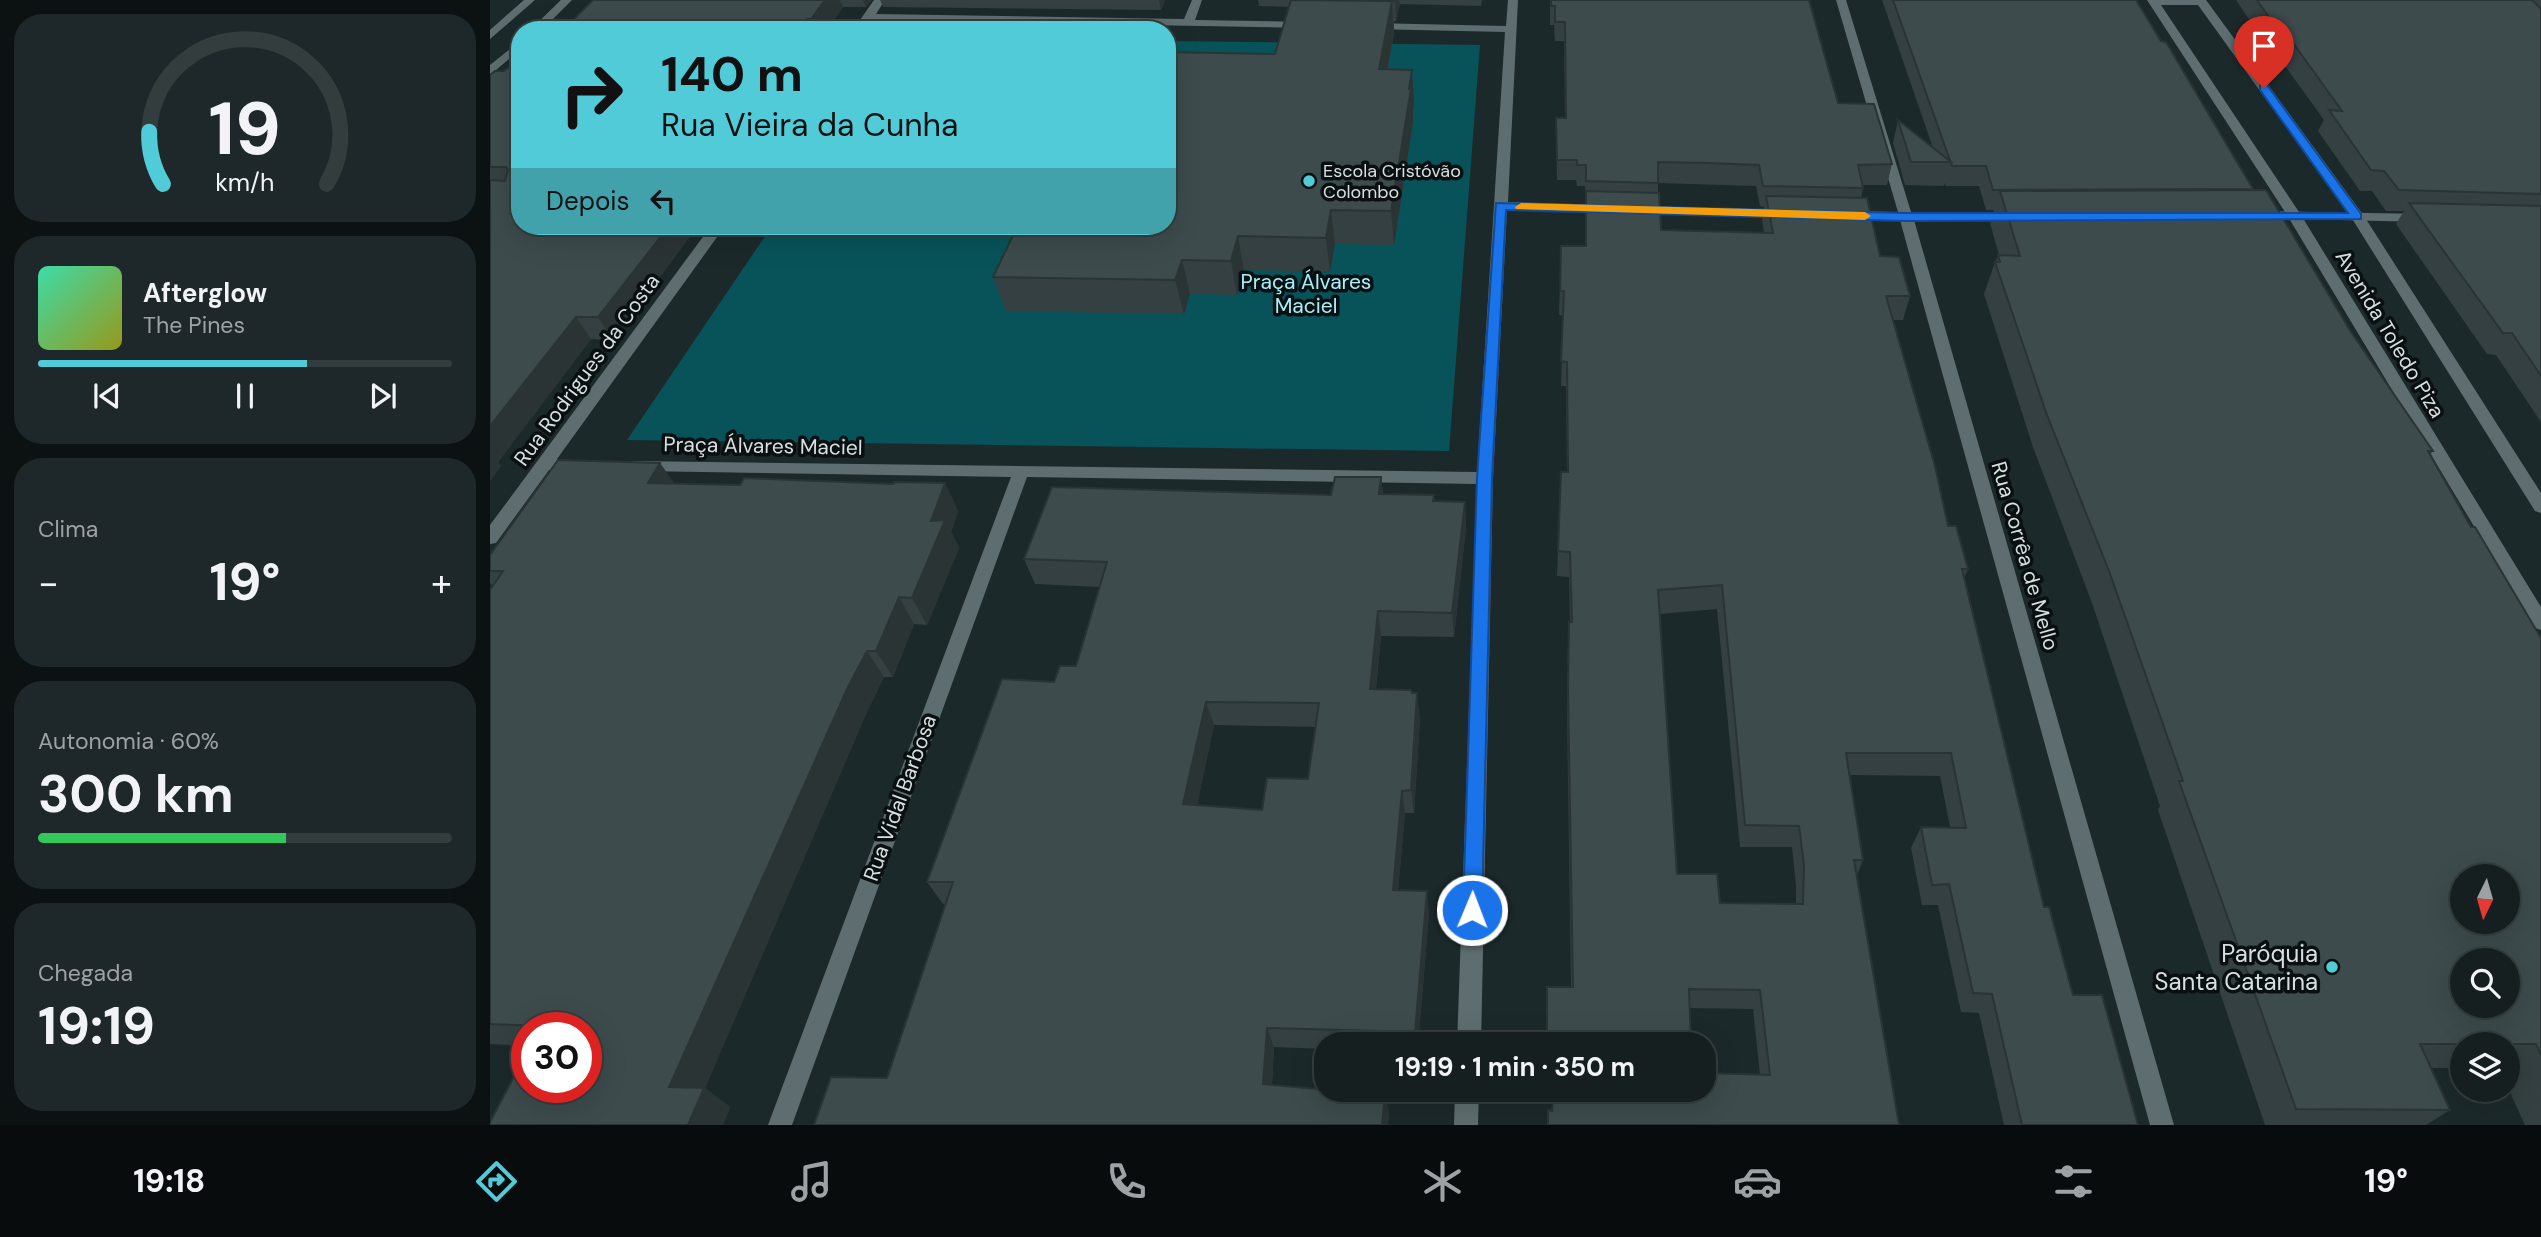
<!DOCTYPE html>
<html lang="pt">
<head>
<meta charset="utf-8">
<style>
	:root { --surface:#151f20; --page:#1e2729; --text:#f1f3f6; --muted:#9da2a5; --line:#343d3e; --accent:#52cbd8 }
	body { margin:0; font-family:"DM Sans",sans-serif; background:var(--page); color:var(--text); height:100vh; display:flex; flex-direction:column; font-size:26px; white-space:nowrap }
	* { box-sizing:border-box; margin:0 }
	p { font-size:23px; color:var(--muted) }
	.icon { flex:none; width:38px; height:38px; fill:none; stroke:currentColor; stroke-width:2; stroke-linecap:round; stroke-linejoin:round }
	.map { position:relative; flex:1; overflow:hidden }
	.side { display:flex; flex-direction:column; gap:14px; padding:14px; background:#0c1112; width:490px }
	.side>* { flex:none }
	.guide { position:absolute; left:21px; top:21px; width:665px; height:214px; border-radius:28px; box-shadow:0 7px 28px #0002,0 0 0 2px var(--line); background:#52cbd8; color:#111; overflow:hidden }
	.needle { width:46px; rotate:185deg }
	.tools { position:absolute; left:1960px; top:864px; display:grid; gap:14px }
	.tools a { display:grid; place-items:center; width:70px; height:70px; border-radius:50%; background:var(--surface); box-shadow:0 7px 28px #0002,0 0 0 2px var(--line); font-size:35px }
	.speed { position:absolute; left:21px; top:1012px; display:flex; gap:14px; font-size:35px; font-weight:700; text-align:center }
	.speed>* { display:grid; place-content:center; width:91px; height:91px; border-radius:50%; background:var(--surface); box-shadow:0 7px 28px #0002,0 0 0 2px var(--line); line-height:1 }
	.speed .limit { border:10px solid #d22; background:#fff; color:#111 }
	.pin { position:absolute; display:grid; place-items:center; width:60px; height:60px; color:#fff; margin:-72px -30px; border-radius:50% 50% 50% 0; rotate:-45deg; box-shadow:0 0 7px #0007 }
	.pin .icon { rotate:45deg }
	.me { position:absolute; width:77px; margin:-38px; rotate:1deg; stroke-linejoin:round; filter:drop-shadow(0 0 5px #0008) }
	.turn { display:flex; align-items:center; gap:24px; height:147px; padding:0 35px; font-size:32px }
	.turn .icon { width:91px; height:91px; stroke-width:2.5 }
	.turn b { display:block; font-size:49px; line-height:60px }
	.then { display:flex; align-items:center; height:66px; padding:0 35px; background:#0003; gap:14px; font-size:26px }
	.big { font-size:52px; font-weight:700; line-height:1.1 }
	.side .tile { flex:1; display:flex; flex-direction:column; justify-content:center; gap:10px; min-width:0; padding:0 24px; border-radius:28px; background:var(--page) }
	.side .dial { align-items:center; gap:0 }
	.dial svg { height:182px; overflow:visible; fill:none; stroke:var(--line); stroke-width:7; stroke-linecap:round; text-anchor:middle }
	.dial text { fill:var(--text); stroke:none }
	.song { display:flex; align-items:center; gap:21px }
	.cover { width:84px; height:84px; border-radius:10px; background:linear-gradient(135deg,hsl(160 70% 55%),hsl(60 70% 35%)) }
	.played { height:7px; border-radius:4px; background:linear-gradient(90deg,var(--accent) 65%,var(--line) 65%) }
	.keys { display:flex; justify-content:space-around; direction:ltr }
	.heat { display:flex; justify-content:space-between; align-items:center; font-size:38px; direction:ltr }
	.charge { height:10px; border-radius:5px; background:linear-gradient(90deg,#34c759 60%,var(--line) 0) }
	.trip { position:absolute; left:824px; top:1032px; width:402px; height:70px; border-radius:28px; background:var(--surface); box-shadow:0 7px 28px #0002,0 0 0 2px var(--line); font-weight:700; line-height:70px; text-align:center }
	.dock { display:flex; height:112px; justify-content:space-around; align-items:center; background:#080c0d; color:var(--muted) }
	.dock .icon { width:49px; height:49px }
	.dock .current { color:var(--accent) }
	.dock b { font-size:32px; color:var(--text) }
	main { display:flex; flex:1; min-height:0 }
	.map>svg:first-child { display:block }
</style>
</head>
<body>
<main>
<section class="side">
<div class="tile dial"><svg viewBox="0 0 100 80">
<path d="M14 69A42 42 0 1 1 86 69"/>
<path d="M14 69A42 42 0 0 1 8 46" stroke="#52cbd8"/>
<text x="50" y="56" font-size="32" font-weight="700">19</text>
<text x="50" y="72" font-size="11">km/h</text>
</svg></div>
<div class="tile">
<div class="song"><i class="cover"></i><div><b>Afterglow</b><p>The Pines</p></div></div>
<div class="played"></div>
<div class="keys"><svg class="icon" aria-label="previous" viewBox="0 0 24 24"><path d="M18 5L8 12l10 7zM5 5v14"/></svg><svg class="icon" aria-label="pause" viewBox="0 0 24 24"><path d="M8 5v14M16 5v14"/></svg><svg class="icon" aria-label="next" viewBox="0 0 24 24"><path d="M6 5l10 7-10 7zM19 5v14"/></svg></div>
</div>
<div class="tile"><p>Clima</p>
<div class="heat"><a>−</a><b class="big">19°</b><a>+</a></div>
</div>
<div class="tile"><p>Autonomia · 60%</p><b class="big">300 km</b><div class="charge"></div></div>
<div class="tile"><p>Chegada</p><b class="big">19:19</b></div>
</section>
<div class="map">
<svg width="2051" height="1125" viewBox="0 0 2051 1125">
	<rect width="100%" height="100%" fill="#1c292a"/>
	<!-- green -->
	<path fill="#08535a" d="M 677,41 L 990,45 L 959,451 L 137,440 L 282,226 L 677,226 Z"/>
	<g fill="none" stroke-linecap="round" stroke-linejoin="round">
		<!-- minor -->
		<path fill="#5e6d6f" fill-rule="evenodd" d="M 384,0 L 395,0 L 386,14 L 694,19 L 702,0 L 712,0 L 705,20 L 818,22 L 824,25 L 818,28 L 381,20 L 374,30 L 363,30 Z
			M 1018,0 L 1028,0 L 1018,202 L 1119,205 L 1126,209 L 1119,213 L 1017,210 L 1003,478 L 991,1045 L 967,1045 L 987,484 L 537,477 L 302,1125 L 278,1125 L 521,477 L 148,471 L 140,465 L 142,461 L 987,472 L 1015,32 L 881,29 L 875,26 L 881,23 L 1016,26 Z
			M 1346,0 L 1356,0 L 1421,212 L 1525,213 L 1532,217 L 1525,221 L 1424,220 L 1684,1125 L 1660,1125 L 1410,220 L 1357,219 L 1350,215 L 1357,211 L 1408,212 Z
			M 1147,206 L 1294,210 L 1301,214 L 1294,218 L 1142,213 L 1142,207 Z
			M 1770,211 L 1934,214 L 1941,218 L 1934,222 L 1765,218 L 1765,212 Z
			M 221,226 L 235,226 L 67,459 L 95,461 L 97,465 L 95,469 L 59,470 L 6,543 L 0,544 L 0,525 Z
			M 965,1090 L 989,1090 L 988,1125 L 964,1125 Z"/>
		<!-- tertiary -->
		<path fill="#5e6d6f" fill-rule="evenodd" d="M 34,0 L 45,0 L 0,39 L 0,30 Z
			M 71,0 L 82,0 L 52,30 L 40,30 Z
			M 1657,0 L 1716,0 L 1874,216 L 2051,493 L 2051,513 L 2045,511 L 1861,217 L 1708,5 L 1671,5 L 1811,215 L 2051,607 L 2051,630 L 2045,628 L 1797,215 Z
			M 30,41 L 30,50 L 0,75 L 0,65 Z"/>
	</g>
	<!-- wall -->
	<path fill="#344041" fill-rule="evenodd" d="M 103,0 L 382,0 L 376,7 L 353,7 L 337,30 L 73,30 Z
		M 390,0 L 675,0 L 671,10 L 393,7 Z
		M 768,0 L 992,0 L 991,6 L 910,4 L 906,21 L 904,21 L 904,33 L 898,69 L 924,102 L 923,111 L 923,122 L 904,245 L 845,244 L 840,272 L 754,270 L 747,295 L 700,294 L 694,314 L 516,311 L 503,277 L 549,231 L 785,54 L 799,7 L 769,6 Z
		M 1060,0 L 1348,103 L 1402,164 L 1397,185 L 1373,185 L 1373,188 L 1371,198 L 1390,256 L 1420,296 L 1413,320 L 1403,320 L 1458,526 L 1478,569 L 1474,578 L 1554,907 L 1583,995 L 1648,1125 L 1514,1125 L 1489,1013 L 1471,1012 L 1448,905 L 1432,905 L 1421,848 L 1431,827 L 1460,827 L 1450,776 L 1360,775 L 1373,860 L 1367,875 L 1409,1125 L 1057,1125 L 1058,1110 L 1062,1111 L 1270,1075 L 1263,1009 L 1200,1008 L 1201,1045 L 1056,1045 L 1057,987 L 1081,987 L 1077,712 L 1078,645 L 1079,622 L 1080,622 L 1079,577 L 1067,576 L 1071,472 L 1077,472 L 1076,386 L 1071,386 L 1073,316 L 1069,315 L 1071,246 L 1095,246 L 1096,202 L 1095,186 L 1087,186 L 1086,180 L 1067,180 L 1066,118 L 1075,118 L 1074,41 L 1065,41 L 1064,25 L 1060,25 ZM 1168,183 L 1266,186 L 1270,206 L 1274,207 L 1272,220 L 1274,233 L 1171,230 L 1168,193 ZM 1227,609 L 1250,847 L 1302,847 L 1306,886 L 1306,904 L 1230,903 L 1187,874 L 1170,614 Z
		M 1392,0 L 1646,0 L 1763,189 L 1762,190 L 1943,451 L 1940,455 L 1981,527 L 2051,638 L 2051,1125 L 2035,1125 L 2018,1088 L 2018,1045 L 1972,1045 L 1972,1068 L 1941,1068 L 1960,1110 L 1936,1125 L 1775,1125 L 1668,810 L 1670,806 L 1602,603 L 1543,447 L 1494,294 L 1505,262 L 1509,255 L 1500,223 L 1504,210 L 1496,210 L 1489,186 L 1456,186 L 1455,183 L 1454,186 L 1415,185 L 1403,143 L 1408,120 L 1443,148 Z
		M 1746,0 L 2051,0 L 2051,422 L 2006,355 L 1997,354 L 1906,224 L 1914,211 L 1896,211 L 1882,191 L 1870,191 L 1828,131 L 1834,120 L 1788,56 L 1783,55 Z
		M 14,71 L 30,226 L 201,226 L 204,231 L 123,340 L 101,339 L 8,462 L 11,466 L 0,481 L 0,75 Z
		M 891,477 L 893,494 L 944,495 L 945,501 L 975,502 L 976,527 L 964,637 L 891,636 L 886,689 L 930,717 L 924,813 L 915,813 L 908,891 L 939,913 L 928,1045 L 836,1045 L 836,1049 L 784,1047 L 782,1085 L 895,1095 L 899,1113 L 898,1125 L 324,1125 L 397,1078 L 456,904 L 453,904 L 437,882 L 586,666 L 610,587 L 545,584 L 534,559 L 841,495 ZM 724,725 L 826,727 L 818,779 L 772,810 L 707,805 Z
		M 185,483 L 250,485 L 455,483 L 468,511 L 461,532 L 469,548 L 437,625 L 424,624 L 403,677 L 394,677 L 376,714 L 215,1088 L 240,1107 L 233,1125 L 0,1125 L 96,1027 L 37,1027 L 37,1046 L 0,1044 L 0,590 L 3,586 L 0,583 L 0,555 Z"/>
	<!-- shaded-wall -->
	<path fill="#2b3435" d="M 335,0 L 350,0 L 353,7 L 337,30 L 325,30 L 321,19 Z
		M 373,0 L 382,0 L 376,7 Z
		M 669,0 L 675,0 L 671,10 Z
		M 905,0 L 909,0 L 910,4 L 906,21 Z
		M 902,1 L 904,33 L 891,102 L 889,69 Z
		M 317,19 L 322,30 L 309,30 Z
		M 922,70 L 924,102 L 923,111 L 923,122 L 904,245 L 901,211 Z
		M 841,210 L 845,244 L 840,272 L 836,238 Z
		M 177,226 L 201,226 L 204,231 L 123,340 L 108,317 Z
		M 748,236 L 754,270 L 747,295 L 741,261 Z
		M 692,260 L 700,294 L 694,314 L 685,280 Z
		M 86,317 L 101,339 L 8,462 L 11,466 L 0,481 L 0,426 Z
		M 170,463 L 190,491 L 158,483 Z
		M 891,477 L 894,503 L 889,494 Z
		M 455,483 L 468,511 L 461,532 L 469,548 L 437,625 L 422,598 L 441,521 Z
		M 975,502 L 976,527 L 964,637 L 962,613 Z
		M 409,597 L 424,624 L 403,677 L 386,651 Z
		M 888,611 L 891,636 L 883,713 L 880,689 Z
		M 377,651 L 394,677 L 376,714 L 215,1088 L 240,1107 L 233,1125 L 198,1125 L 179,1087 L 358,687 Z
		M 927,693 L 930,717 L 924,813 L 921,790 Z
		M 716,702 L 724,725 L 702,826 L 693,804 Z
		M 912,791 L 915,813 L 906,912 L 903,890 Z
		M 937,891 L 939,913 L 928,1045 L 927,1045 L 925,1032 Z
		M 777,1028 L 784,1047 L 781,1102 L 773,1084 Z
		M 895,1095 L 899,1113 L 898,1125 L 892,1125 Z"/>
	<!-- building -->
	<path fill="#3d4b4c" stroke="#2b3435" stroke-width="2" fill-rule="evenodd" d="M 103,0 L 335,0 L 321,19 L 317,19 L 309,30 L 73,30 Z
		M 801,0 L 902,1 L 889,69 L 922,70 L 919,89 L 921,89 L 901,211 L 841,210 L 836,238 L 748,236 L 741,261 L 692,260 L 685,280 L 503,277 L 525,231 L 549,231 L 552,226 L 677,226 L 677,52 L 785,54 Z
		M 853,0 L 905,0 L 905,1 Z
		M 1061,0 L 1319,0 L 1348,103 L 1384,104 L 1402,164 L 1368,165 L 1373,188 L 1273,186 L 1269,165 L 1218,163 L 1168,162 L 1168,183 L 1096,181 L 1096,165 L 1087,165 L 1087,160 L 1067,160 L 1066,118 L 1076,118 L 1075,22 L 1065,22 L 1065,6 L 1061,6 Z
		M 1403,0 L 1646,0 L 1671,41 L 1676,42 L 1763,189 L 1503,190 L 1496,166 L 1462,166 Z
		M 1767,0 L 2042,0 L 2051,9 L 2051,194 L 1909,190 L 1894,171 L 1881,170 L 1839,110 L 1852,111 L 1798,36 L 1792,36 Z
		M 24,63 L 30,63 L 30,226 L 179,226 L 108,317 L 86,317 L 0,426 L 0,180 L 15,181 L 18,170 L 16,167 L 0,167 L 0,75 L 5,71 L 14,71 Z
		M 1408,120 L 1461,162 L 1421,162 Z
		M 1776,190 L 1861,332 L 1943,451 L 1938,451 L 1981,527 L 1985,527 L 2051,638 L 2051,1055 L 2046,1044 L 1930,1044 L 1960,1110 L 1806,1109 L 1689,781 L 1693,781 L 1619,571 L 1557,415 L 1505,262 L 1510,262 L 1508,255 L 1530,256 L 1510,191 ZM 1972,877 L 2018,877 L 2018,922 L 1972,922 ZM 1972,961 L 2018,961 L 2018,1006 L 1972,1006 Z
		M 1096,191 L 1169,193 L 1171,230 L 1283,233 L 1276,196 L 1377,198 L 1390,256 L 1409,257 L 1420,296 L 1396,296 L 1445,466 L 1458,526 L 1466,526 L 1478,569 L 1472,569 L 1554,907 L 1559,907 L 1583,995 L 1612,995 L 1648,1125 L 1532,1125 L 1502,994 L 1483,993 L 1459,884 L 1442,885 L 1431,827 L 1476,828 L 1461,753 L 1356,753 L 1373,860 L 1364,860 L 1409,1125 L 1058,1125 L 1058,1110 L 1062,1111 L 1064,1090 L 1214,1090 L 1214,1073 L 1280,1075 L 1270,990 L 1199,989 L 1201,1045 L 1067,1045 L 1067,1037 L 1057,1036 L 1057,987 L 1083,987 L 1078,689 L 1079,622 L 1082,622 L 1080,552 L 1068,551 L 1071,472 L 1078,472 L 1077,362 L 1071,361 L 1074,291 L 1070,291 L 1071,246 L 1096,246 ZM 1232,585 L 1255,825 L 1309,826 L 1314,865 L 1313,904 L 1230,903 L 1227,874 L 1187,874 L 1168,590 Z
		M 1919,203 L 2051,206 L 2051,376 L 2022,333 L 2013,333 Z
		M 68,460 L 170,463 L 158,483 L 250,485 L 254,478 L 403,484 L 404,482 L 455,483 L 441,521 L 455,520 L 422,598 L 409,597 L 386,651 L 377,651 L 358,687 L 179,1087 L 214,1088 L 198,1125 L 0,1125 L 0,1122 L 37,1052 L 37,1087 L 96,1087 L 96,1027 L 50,1027 L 51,1026 L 0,1024 L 0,590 L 13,571 L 0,571 L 0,555 Z
		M 845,477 L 891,477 L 889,494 L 944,495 L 943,501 L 975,502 L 962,613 L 888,611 L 880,689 L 921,690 L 922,693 L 927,693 L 921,790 L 912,791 L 903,890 L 937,891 L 925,1032 L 777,1028 L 773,1084 L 895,1095 L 892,1125 L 324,1125 L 341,1077 L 397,1078 L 463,882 L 437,882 L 512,679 L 564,682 L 570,666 L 586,666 L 617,562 L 534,559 L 562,487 L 841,495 ZM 716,702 L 829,703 L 818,779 L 777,778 L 772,810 L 693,804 Z"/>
	<!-- route -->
	<path fill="#1a73e8" stroke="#114b97" stroke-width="2" d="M 1770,85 L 1777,85 L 1871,214 L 1871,219 L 1416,221 L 1016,210 L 1002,478 L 992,910 L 989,916 L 982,919 L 976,916 L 973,910 L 987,478 L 1006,203 L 1416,213 L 1858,213 L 1770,90 Z"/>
	<!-- slow -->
	<path fill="#f59e0b" d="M 1031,203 L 1375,212 L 1381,216 L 1375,220 L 1026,209 L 1025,207 Z"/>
	<!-- markers -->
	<g fill="#52cbd8" stroke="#0a1011" stroke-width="2.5">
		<circle cx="819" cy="181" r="7"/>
		<circle cx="1842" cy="967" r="7"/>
	</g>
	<g text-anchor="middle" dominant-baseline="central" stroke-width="7" stroke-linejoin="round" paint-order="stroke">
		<!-- far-poi labels -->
		<g font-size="18" fill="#d7dfe0" stroke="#0a1011" text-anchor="start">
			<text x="833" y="171">Escola Cristóvão<tspan x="833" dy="21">Colombo</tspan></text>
		</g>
		<!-- park labels -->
		<g font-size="21" fill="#a5f2fc" stroke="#0a1011">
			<text x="816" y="282">Praça Álvares<tspan x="816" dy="24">Maciel</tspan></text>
		</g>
		<!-- street labels -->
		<g font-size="21" fill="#d7dfe0" stroke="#0a1011">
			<text transform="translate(1900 334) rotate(59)">Avenida Toledo Piza</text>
			<text transform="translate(97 370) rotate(-54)">Rua Rodrigues da Costa</text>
			<text transform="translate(273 446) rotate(1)">Praça Álvares Maciel</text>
			<text transform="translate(1535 556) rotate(74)">Rua Corrêa de Mello</text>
			<text transform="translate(410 798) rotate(-70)">Rua Vidal Barbosa</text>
		</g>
		<!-- near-poi labels -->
		<g font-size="24" fill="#d7dfe0" stroke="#0a1011" text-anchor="end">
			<text x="1828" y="953">Paróquia<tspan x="1828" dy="28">Santa Catarina</tspan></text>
		</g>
	</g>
</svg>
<div class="tools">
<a><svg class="needle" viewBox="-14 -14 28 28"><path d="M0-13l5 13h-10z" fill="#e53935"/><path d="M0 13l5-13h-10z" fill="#9da2a5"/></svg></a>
<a><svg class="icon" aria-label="search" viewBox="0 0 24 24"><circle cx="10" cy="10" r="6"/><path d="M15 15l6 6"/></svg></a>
<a><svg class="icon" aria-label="layers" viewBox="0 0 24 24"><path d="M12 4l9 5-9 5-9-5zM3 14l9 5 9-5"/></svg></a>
</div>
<div class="speed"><div class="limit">30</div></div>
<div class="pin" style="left:1774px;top:88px;background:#d93025"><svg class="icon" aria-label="arrive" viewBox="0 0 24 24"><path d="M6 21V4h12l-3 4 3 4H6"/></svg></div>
<svg class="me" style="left:982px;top:910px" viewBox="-20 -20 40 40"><circle r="17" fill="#1a73e8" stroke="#fff" stroke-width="3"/><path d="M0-11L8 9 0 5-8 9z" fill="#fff"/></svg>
<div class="trip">19:19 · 1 min · 350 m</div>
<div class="guide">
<div class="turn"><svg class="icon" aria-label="right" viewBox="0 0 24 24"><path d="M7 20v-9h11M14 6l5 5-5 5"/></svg><div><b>140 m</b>Rua Vieira da Cunha</div></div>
<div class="then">Depois<svg class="icon" aria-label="left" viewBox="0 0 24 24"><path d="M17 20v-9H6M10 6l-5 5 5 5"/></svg></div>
</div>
</div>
</main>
<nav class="dock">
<b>19:18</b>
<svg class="icon current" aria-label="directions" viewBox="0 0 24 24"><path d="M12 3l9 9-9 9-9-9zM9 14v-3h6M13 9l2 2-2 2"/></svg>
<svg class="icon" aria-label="music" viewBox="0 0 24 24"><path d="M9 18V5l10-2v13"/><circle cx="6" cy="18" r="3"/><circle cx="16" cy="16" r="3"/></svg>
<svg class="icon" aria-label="phone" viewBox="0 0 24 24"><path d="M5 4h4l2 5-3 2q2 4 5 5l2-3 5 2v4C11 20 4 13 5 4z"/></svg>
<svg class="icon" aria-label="climate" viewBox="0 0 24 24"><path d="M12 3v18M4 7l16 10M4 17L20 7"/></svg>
<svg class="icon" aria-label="car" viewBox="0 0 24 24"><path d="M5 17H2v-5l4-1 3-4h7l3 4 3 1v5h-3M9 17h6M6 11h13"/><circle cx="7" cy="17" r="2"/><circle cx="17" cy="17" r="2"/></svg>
<svg class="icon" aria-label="filters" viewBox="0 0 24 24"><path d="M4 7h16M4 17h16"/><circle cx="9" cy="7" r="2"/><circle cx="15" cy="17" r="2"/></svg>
<b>19°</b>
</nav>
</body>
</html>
